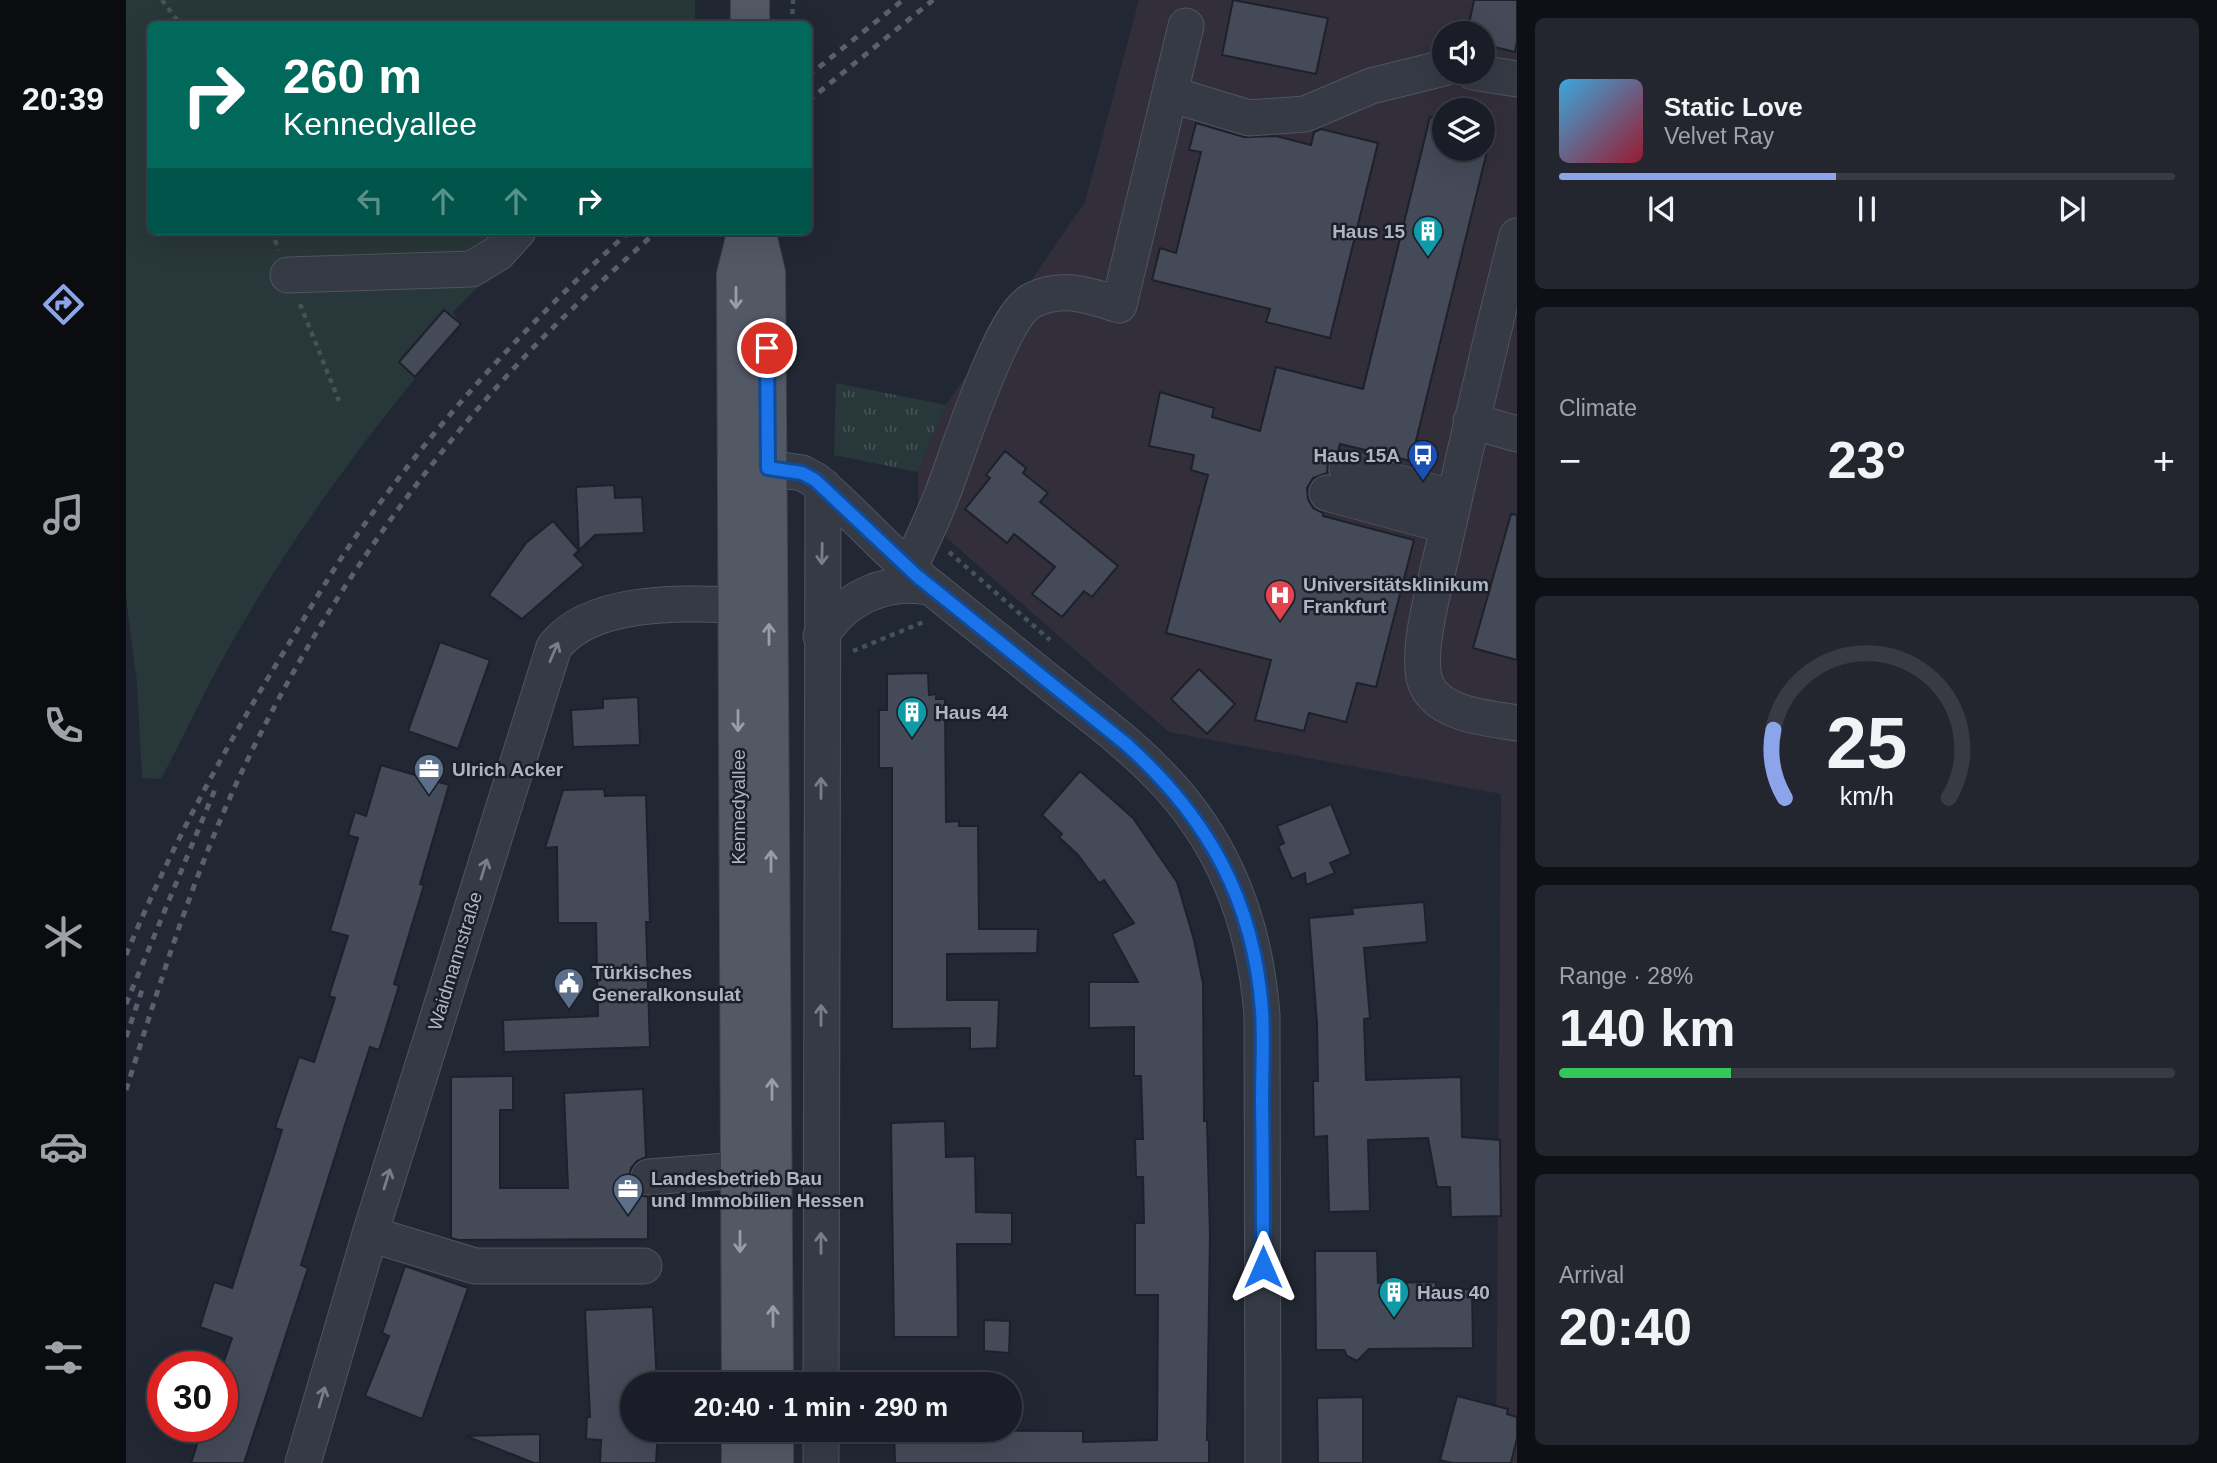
<!DOCTYPE html>
<html lang="en">
<head>
<meta charset="utf-8">
<style>
	:root { --surface:#1a1d27; --page:#23262f; --text:#f1f3f6; --muted:#9fa2a7; --line:#383b44; --accent:#8ca4ea }
	body { margin:0; font-family:Arial,sans-serif; background:var(--page); color:var(--text); height:100vh; display:flex; flex-direction:column; font-size:26px; white-space:nowrap }
	* { box-sizing:border-box; margin:0 }
	p { font-size:23px; color:var(--muted) }
	.icon { flex:none; width:38px; height:38px; fill:none; stroke:currentColor; stroke-width:2; stroke-linecap:round; stroke-linejoin:round }
	.map { position:relative; flex:1; overflow:hidden }
	.drawer { display:flex; flex-direction:column; gap:18px; padding:18px; background:#0e1015; width:700px }
	.drawer>* { flex:none }
	.guide { position:absolute; left:21px; top:21px; width:665px; height:214px; border-radius:10px; box-shadow:0 7px 28px #0002,0 0 0 2px var(--line); background:#00695c; color:#fff; overflow:hidden }
	.tools { position:absolute; left:1306px; top:21px; display:grid; gap:14px }
	.tools a { display:grid; place-items:center; width:63px; height:63px; border-radius:50%; background:var(--surface); box-shadow:0 7px 28px #0002,0 0 0 2px var(--line); font-size:35px }
	.speed { position:absolute; left:21px; top:1351px; display:flex; gap:14px; font-size:35px; font-weight:700; text-align:center }
	.speed>* { display:grid; place-content:center; width:91px; height:91px; border-radius:50%; background:var(--surface); box-shadow:0 7px 28px #0002,0 0 0 2px var(--line); line-height:1 }
	.speed .limit { border:10px solid #d22; background:#fff; color:#111 }
	.pin { position:absolute; display:grid; place-items:center; width:60px; height:60px; color:#fff; margin:-30px; border:4px solid #fff; border-radius:50%; box-shadow:0 2px 7px #0007 }
	.me { position:absolute; width:77px; margin:-38px; rotate:0deg; stroke-linejoin:round; filter:drop-shadow(0 0 5px #0008) }
	.turn { display:flex; align-items:center; gap:24px; height:147px; padding:0 21px; font-size:32px }
	.turn .icon { width:91px; height:91px; stroke-width:2.5 }
	.turn b { display:block; font-size:49px; line-height:60px }
	.lanes { display:flex; align-items:center; height:66px; padding:0 21px; background:#0003; justify-content:center; gap:35px; direction:ltr }
	.lanes .off { opacity:.35 }
	.big { font-size:52px; font-weight:700; line-height:1.1 }
	.drawer .tile { flex:1; display:flex; flex-direction:column; justify-content:center; gap:10px; min-width:0; padding:0 24px; border-radius:10px; background:var(--page) }
	.drawer .dial { align-items:center; gap:0 }
	.dial svg { height:182px; overflow:visible; fill:none; stroke:var(--line); stroke-width:7; stroke-linecap:round; text-anchor:middle }
	.dial text { fill:var(--text); stroke:none }
	.song { display:flex; align-items:center; gap:21px }
	.cover { width:84px; height:84px; border-radius:10px; background:linear-gradient(135deg,hsl(200 70% 55%),hsl(350 70% 35%)) }
	.played { height:7px; border-radius:4px; background:linear-gradient(90deg,var(--accent) 45%,var(--line) 45%) }
	.keys { display:flex; justify-content:space-around; direction:ltr }
	.heat { display:flex; justify-content:space-between; align-items:center; font-size:38px; direction:ltr }
	.charge { height:10px; border-radius:5px; background:linear-gradient(90deg,#34c759 28%,var(--line) 0) }
	.trip { position:absolute; left:494px; top:1372px; width:402px; height:70px; border-radius:35px; background:var(--surface); box-shadow:0 7px 28px #0002,0 0 0 2px var(--line); font-weight:700; line-height:70px; text-align:center }
	main { display:flex; flex:1; min-height:0 }
	.menu { display:flex; flex-direction:column; width:126px; justify-content:space-around; align-items:center; background:#0a0c10; color:var(--muted) }
	.menu .icon { width:49px; height:49px }
	.menu .current { color:var(--accent) }
	.menu b { font-size:32px; color:var(--text) }
	.map>svg:first-child { display:block }
</style>
</head>
<body>
<main>
<nav class="menu">
<b>20:39</b>
<svg class="icon current" aria-label="directions" viewBox="0 0 24 24"><path d="M12 3l9 9-9 9-9-9zM9 14v-3h6M13 9l2 2-2 2"/></svg>
<svg class="icon" aria-label="music" viewBox="0 0 24 24"><path d="M9 18V5l10-2v13"/><circle cx="6" cy="18" r="3"/><circle cx="16" cy="16" r="3"/></svg>
<svg class="icon" aria-label="phone" viewBox="0 0 24 24"><path d="M5 4h4l2 5-3 2q2 4 5 5l2-3 5 2v4C11 20 4 13 5 4z"/></svg>
<svg class="icon" aria-label="climate" viewBox="0 0 24 24"><path d="M12 3v18M4 7l16 10M4 17L20 7"/></svg>
<svg class="icon" aria-label="car" viewBox="0 0 24 24"><path d="M5 17H2v-5l4-1 3-4h7l3 4 3 1v5h-3M9 17h6M6 11h13"/><circle cx="7" cy="17" r="2"/><circle cx="17" cy="17" r="2"/></svg>
<svg class="icon" aria-label="filters" viewBox="0 0 24 24"><path d="M4 7h16M4 17h16"/><circle cx="9" cy="7" r="2"/><circle cx="15" cy="17" r="2"/></svg>
</nav>
<div class="map">
<svg width="1391" height="1463" viewBox="0 0 1391 1463">
	<defs>
		<pattern id="park-tufts" width="24" height="20" patternUnits="userSpaceOnUse" patternTransform="scale(1.75)"><rect width="24" height="20" fill="#283739"/><path d="M3 7l-1-3M5 7V3M7 7l1-3M15 17l-1-3M17 17v-4M19 17l1-3" fill="none" stroke="#455254"/></pattern>
	</defs>
	<rect width="100%" height="100%" fill="#222734"/>
	<!-- medical -->
	<path fill="#322f3a" fill-rule="evenodd" d="M 1013,0 L 1391,0 L 1391,1463 L 1370,1463 L 1375,794 L 1043,732 L 792,513 L 792,472 L 820,405 L 959,202 ZM 1318,33 L 1356,33 L 1356,72 L 1318,72 ZM 1318,110 L 1356,110 L 1356,149 L 1318,149 Z"/>
	<!-- park -->
	<path fill="url(#park-tufts)" d="M 710,383 L 820,405 L 792,472 L 708,455 Z"/>
	<!-- garden -->
	<path fill="#283739" d="M 0,0 L 569,0 L 569,24 L 24,24 L 24,231 L 408,231 L 327,312 L 335,324 C 250,422 173,525 109,637 C 82,683 60,732 35,779 L 16,778 L 11,683 L 0,597 Z"/>
	<!-- building -->
	<path fill="#444a58" stroke="#1d212b" stroke-width="2" d="M 1107,0 L 1202,18 L 1190,74 L 1096,55 Z
		M 1348,0 L 1391,0 L 1391,41 L 1389,52 L 1356,44 L 1356,33 L 1341,33 Z
		M 1304,117 L 1318,120 L 1318,149 L 1356,149 L 1356,129 L 1366,131 L 1285,461 L 1214,444 L 1212,452 L 1206,455 L 1202,463 L 1201,473 L 1187,478 L 1181,488 L 1182,499 L 1187,508 L 1197,513 L 1197,516 L 1288,540 L 1250,687 L 1231,683 L 1220,722 L 1183,713 L 1178,731 L 1129,720 L 1145,660 L 1040,633 L 1082,475 L 1065,470 L 1068,455 L 1023,446 L 1034,392 L 1088,408 L 1086,417 L 1134,431 L 1150,367 L 1237,389 Z
		M 1070,123 L 1118,137 L 1150,136 L 1185,145 L 1188,132 L 1195,129 L 1252,143 L 1204,338 L 1140,322 L 1144,309 L 1026,280 L 1034,248 L 1050,253 L 1075,152 L 1063,150 Z
		M 318,310 L 335,324 L 289,377 L 273,362 Z
		M 879,451 L 900,468 L 897,473 L 922,493 L 914,502 L 992,566 L 966,597 L 958,591 L 936,617 L 906,594 L 929,567 L 888,534 L 881,543 L 839,509 L 864,478 L 860,475 Z
		M 488,485 L 489,498 L 516,497 L 518,533 L 469,535 L 448,555 L 458,565 L 396,619 L 363,595 L 400,543 L 427,521 L 453,551 L 450,487 Z
		M 1385,514 L 1391,515 L 1391,660 L 1347,648 Z
		M 314,642 L 364,660 L 332,749 L 282,731 Z
		M 1073,669 L 1109,704 L 1081,734 L 1045,699 Z
		M 802,673 L 803,695 L 810,694 L 810,699 L 819,699 L 820,822 L 833,821 L 833,826 L 852,826 L 853,929 L 912,929 L 911,953 L 821,954 L 821,1000 L 873,1000 L 871,1048 L 844,1049 L 844,1028 L 766,1029 L 766,768 L 753,768 L 753,710 L 761,710 L 761,674 Z
		M 512,697 L 514,745 L 447,747 L 445,710 L 477,708 L 477,699 Z
		M 255,765 L 323,785 L 294,884 L 298,885 L 268,984 L 273,986 L 253,1050 L 244,1047 L 224,1109 L 175,1265 L 182,1268 L 118,1463 L 65,1463 L 77,1426 L 96,1426 L 96,1367 L 106,1338 L 74,1327 L 88,1282 L 106,1288 L 156,1130 L 149,1128 L 173,1057 L 188,1062 L 209,998 L 203,996 L 222,936 L 204,931 L 232,838 L 222,835 L 229,812 L 240,816 Z
		M 954,771 L 1007,818 L 1051,882 L 1068,940 L 1077,983 L 1078,1121 L 1081,1121 L 1084,1235 L 1081,1440 L 1083,1440 L 1083,1463 L 769,1463 L 768,1430 L 957,1431 L 957,1442 L 1031,1440 L 1032,1295 L 1009,1295 L 1009,1223 L 1018,1223 L 1017,1177 L 1010,1177 L 1009,1139 L 1017,1139 L 1015,1076 L 1008,1076 L 1008,1027 L 963,1028 L 963,982 L 1012,982 L 986,934 L 1008,923 L 978,880 L 973,883 L 952,855 L 933,837 L 936,834 L 916,815 Z
		M 478,789 L 479,796 L 520,795 L 524,922 L 520,922 L 524,1047 L 378,1052 L 377,1020 L 472,1016 L 470,923 L 432,923 L 431,847 L 419,848 L 437,790 Z
		M 1205,804 L 1225,854 L 1204,863 L 1209,873 L 1180,885 L 1179,873 L 1166,879 L 1152,846 L 1158,843 L 1151,826 Z
		M 1298,902 L 1301,942 L 1238,948 L 1244,1018 L 1238,1019 L 1240,1080 L 1335,1077 L 1336,1137 L 1374,1140 L 1375,1216 L 1325,1217 L 1324,1187 L 1311,1187 L 1302,1138 L 1242,1140 L 1244,1211 L 1203,1212 L 1201,1136 L 1188,1137 L 1187,1081 L 1192,1081 L 1191,1023 L 1183,918 L 1227,914 L 1226,908 Z
		M 387,1076 L 387,1110 L 374,1110 L 374,1188 L 442,1188 L 438,1093 L 517,1089 L 520,1157 L 511,1161 L 505,1168 L 503,1178 L 507,1189 L 514,1195 L 522,1197 L 522,1239 L 333,1240 L 325,1238 L 325,1077 Z
		M 819,1121 L 820,1157 L 849,1156 L 850,1212 L 886,1213 L 886,1244 L 831,1244 L 832,1337 L 768,1337 L 765,1123 Z
		M 1189,1251 L 1251,1251 L 1252,1283 L 1310,1282 L 1310,1290 L 1346,1289 L 1347,1348 L 1243,1349 L 1231,1361 L 1221,1356 L 1218,1350 L 1190,1350 Z
		M 279,1266 L 342,1288 L 296,1419 L 239,1396 L 263,1336 L 256,1333 Z
		M 527,1307 L 531,1384 L 506,1384 L 506,1430 L 532,1430 L 530,1463 L 474,1463 L 475,1440 L 460,1439 L 461,1417 L 464,1417 L 459,1310 Z
		M 858,1320 L 884,1321 L 883,1353 L 858,1351 Z
		M 1331,1396 L 1382,1409 L 1381,1414 L 1391,1417 L 1391,1438 L 1385,1463 L 1326,1463 L 1314,1460 Z
		M 1237,1397 L 1237,1463 L 1192,1463 L 1191,1398 Z
		M 414,1434 L 414,1463 L 408,1463 L 340,1436 Z"/>
	<g fill="none" stroke-linecap="round" stroke-linejoin="round">
		<!-- minor casing -->
		<g stroke="#50545f" stroke-width="37">
			<path id="minor" d="M 1347,72 L 1391,79
				M 1044,94 L 1123,118 L 1179,114 L 1245,86 L 1318,68
				M 1391,236 C 1365,337 1342,438 1319,540 C 1312,574 1289,649 1299,681 C 1310,715 1362,718 1391,723
				M 162,275 L 346,269 L 372,253 L 392,231
				M 1345,421 L 1391,434
				M 1221,469 L 1328,498
				M 624,489 L 642,468 L 676,473 L 689,480 C 730,514 764,556 806,588 C 850,623 894,659 938,694 C 970,719 1003,744 1031,773 C 1097,839 1129,923 1136,1015 L 1137,1463
				M 1201,493 L 1322,526
				M 783,568 C 795,544 806,520 816,495 C 831,457 874,318 905,301 C 936,285 962,295 993,305 L 1060,26
				M 695,636 C 718,598 760,579 803,587
				M 523,1177 L 614,1170
				M 244,1234 L 349,1266 L 518,1266
				M 695,1384 L 697,486
				M 177,1463 L 244,1234 L 428,647 C 465,599 556,603 611,605
				M 695,1463 L 695,1430"/>
		</g>
		<!-- major casing -->
		<g stroke="#3f434e" stroke-width="40">
			<path id="major" d="M 624,0 L 624,24
				M 630,231 L 640,273 L 648,1384
				M 615,1384 L 610,275 L 621,231
				M 615,1430 L 615,1463
				M 648,1430 L 648,1463"/>
		</g>
		<!-- path -->
		<path stroke="#455256" stroke-width="4.5" stroke-dasharray="5 5" stroke-linecap="butt" d="M 36,0 L 54,24
			M 666,24 L 667,0
			M 145,231 L 153,250
			M 174,304 L 213,401
			M 823,552 L 924,640
			M 727,651 L 800,621"/>
		<!-- minor -->
		<use href="#minor" stroke="#353a45" stroke-width="35"/>
		<!-- major -->
		<use href="#major" stroke="#535865" stroke-width="38"/>
		<!-- rail -->
		<path stroke="#595f6d" stroke-width="5" stroke-dasharray="7 7" stroke-linecap="butt" d="M 682,76 L 777,0
			M 682,101 L 807,0
			M 0,955 C 43,851 97,751 156,655 C 183,611 208,566 238,525 C 315,417 405,319 504,231
			M 0,1004 L 90,787
			M 0,1037 L 16,990
			M 0,1090 C 33,986 65,882 111,782 C 184,625 285,476 404,351 C 444,309 488,270 531,231"/>
	</g>
	<!-- one-way arrows -->
	<defs><path id="oneway-shaft" d="M-6 0H5M1.5-3L5.5 0L1.5 3" fill="none" stroke-width="1.6" stroke-linecap="round" stroke-linejoin="round" transform="scale(1.75)"/></defs>
	<g stroke="#989daa">
		<use href="#oneway-shaft" transform="translate(610 298) rotate(90)"/>
		<use href="#oneway-shaft" transform="translate(643 634) rotate(-90)"/>
		<use href="#oneway-shaft" transform="translate(612 721) rotate(90)"/>
		<use href="#oneway-shaft" transform="translate(645 861) rotate(-90)"/>
		<use href="#oneway-shaft" transform="translate(646 1089) rotate(-90)"/>
		<use href="#oneway-shaft" transform="translate(614 1242) rotate(90)"/>
		<use href="#oneway-shaft" transform="translate(647 1316) rotate(-90)"/>
	</g>
	<g stroke="#787d89">
		<use href="#oneway-shaft" transform="translate(696 554) rotate(91)"/>
		<use href="#oneway-shaft" transform="translate(428 652) rotate(-67)"/>
		<use href="#oneway-shaft" transform="translate(695 788) rotate(-90)"/>
		<use href="#oneway-shaft" transform="translate(358 869) rotate(-73)"/>
		<use href="#oneway-shaft" transform="translate(695 1015) rotate(-90)"/>
		<use href="#oneway-shaft" transform="translate(261 1179) rotate(-73)"/>
		<use href="#oneway-shaft" transform="translate(695 1243) rotate(-90)"/>
		<use href="#oneway-shaft" transform="translate(196 1397) rotate(-74)"/>
	</g>
	<g fill="none" stroke-linecap="round" stroke-linejoin="round">
		<!-- route casing -->
		<g stroke="#114b97" stroke-width="18">
			<path id="route" d="M 641,348 L 642,468 L 676,473 L 689,480 L 791,576 L 1000,744 C 1082,818 1128,900 1136,1011 C 1138,1041 1136,1072 1136,1102 C 1137,1157 1137,1212 1137,1267"/>
		</g>
		<!-- route -->
		<use href="#route" stroke="#1a73e8" stroke-width="12"/>
	</g>
	<!-- icons -->
	<defs>
		<g id="building-pin" transform="scale(1.575)"><path d="M0 17L-7.5 6A9.5 9.5 0 1 1 7.5 6Z" fill="#0f9aa8" stroke="#1b1f29"/><path d="M-4-6H4V6H1V3H-1V6H-4ZM-2.5-4.3h1.7v1.8h-1.7ZM.8-4.3h1.7v1.8H.8ZM-2.5-1h1.7V.8h-1.7ZM.8-1h1.7V.8H.8Z" fill="#fff"/></g>
		<g id="bus-pin" transform="scale(1.575)"><path d="M0 17L-7.5 6A9.5 9.5 0 1 1 7.5 6Z" fill="#1a4fb4" stroke="#1b1f29"/><path d="M-5-6H5V4H4V6H2V4H-2V6H-4V4H-5ZM-3.5-4V0h7V-4ZM-3.5 1.2v1.5H-2V1.2ZM2 1.2v1.5H3.5V1.2Z" fill="#fff"/></g>
		<g id="hospital-pin" transform="scale(1.575)"><path d="M0 17L-7.5 6A9.5 9.5 0 1 1 7.5 6Z" fill="#e0444e" stroke="#1b1f29"/><path d="M-5-5h3v3.5h4V-5h3V5h-3V1.5h-4V5h-3Z" fill="#fff"/></g>
		<g id="office-pin" transform="scale(1.575)"><path d="M0 17L-7.5 6A9.5 9.5 0 1 1 7.5 6Z" fill="#5c6f8a" stroke="#1b1f29"/><path d="M-6-3h4V-5.5h4V-3h4V5H-6ZM-1-4.5V-3h2v-1.5ZM-6 0V1H6V0Z" fill="#fff"/></g>
		<g id="civic-pin" transform="scale(1.575)"><path d="M0 17L-7.5 6A9.5 9.5 0 1 1 7.5 6Z" fill="#5c6f8a" stroke="#1b1f29"/><path d="M-.6-6.5H3V-4.5H.6V-3L4-1V1h2V6H-6V1h2V-1L-.6-3ZM-1.2 2.5V6h2.4V2.5Z" fill="#fff"/></g>
	</defs>
	<g fill-rule="evenodd">
		<use href="#building-pin" x="1302" y="231"/>
		<use href="#bus-pin" x="1297" y="455"/>
		<use href="#hospital-pin" x="1154" y="595"/>
		<use href="#building-pin" x="786" y="712"/>
		<use href="#office-pin" x="303" y="769"/>
		<use href="#civic-pin" x="443" y="983"/>
		<use href="#office-pin" x="502" y="1189"/>
		<use href="#building-pin" x="1268" y="1292"/>
	</g>
	<g text-anchor="middle" dominant-baseline="central" stroke-width="5" stroke-linejoin="round" paint-order="stroke">
		<!-- poi labels -->
		<g font-size="19" font-weight="bold" fill="#afb4c1" stroke="#1b1f29" text-anchor="start">
			<text x="1279" y="231" text-anchor="end">Haus 15</text>
			<text x="1274" y="455" text-anchor="end">Haus 15A</text>
			<text x="1177" y="584">Universitätsklinikum<tspan x="1177" dy="22">Frankfurt</tspan></text>
			<text x="809" y="712">Haus 44</text>
			<text x="326" y="769">Ulrich Acker</text>
			<text x="466" y="972">Türkisches<tspan x="466" dy="22">Generalkonsulat</tspan></text>
			<text x="525" y="1178">Landesbetrieb Bau<tspan x="525" dy="22">und Immobilien Hessen</tspan></text>
			<text x="1291" y="1292">Haus 40</text>
		</g>
		<!-- street labels -->
		<g font-size="19" fill="#afb4c1" stroke="#1b1f29">
			<text transform="translate(612 807) rotate(-90)">Kennedyallee</text>
			<text transform="translate(329 961) rotate(-73)">Waidmannstraße</text>
		</g>
	</g>
</svg>
<div class="tools">
<a><svg class="icon" aria-label="sound" viewBox="0 0 24 24"><path d="M4 9h4l5-4v14l-5-4H4zM17 9q2 3 0 6"/></svg></a>
<a><svg class="icon" aria-label="layers" viewBox="0 0 24 24"><path d="M12 4l9 5-9 5-9-5zM3 14l9 5 9-5"/></svg></a>
</div>
<div class="speed"><div class="limit">30</div></div>
<div class="pin" style="left:641px;top:348px;background:#d93025"><svg class="icon" aria-label="arrive" viewBox="0 0 24 24"><path d="M6 21V4h12l-3 4 3 4H6"/></svg></div>
<svg class="me" style="left:1137px;top:1267px" viewBox="-20 -20 40 40"><path d="M0-17L14 15 0 8-14 15z" fill="#1a73e8" stroke="#fff" stroke-width="4"/></svg>
<div class="trip">20:40 · 1 min · 290 m</div>
<div class="guide">
<div class="turn"><svg class="icon" aria-label="right" viewBox="0 0 24 24"><path d="M7 20v-9h11M14 6l5 5-5 5"/></svg><div><b>260 m</b>Kennedyallee</div></div>
<div class="lanes"><svg class="icon off" aria-label="left" viewBox="0 0 24 24"><path d="M17 20v-9H6M10 6l-5 5 5 5"/></svg><svg class="icon off" aria-label="ahead" viewBox="0 0 24 24"><path d="M12 20V5M6 11l6-6 6 6"/></svg><svg class="icon off" aria-label="ahead" viewBox="0 0 24 24"><path d="M12 20V5M6 11l6-6 6 6"/></svg><svg class="icon" aria-label="right" viewBox="0 0 24 24"><path d="M7 20v-9h11M14 6l5 5-5 5"/></svg></div>
</div>
</div>
<section class="drawer">
<div class="tile">
<div class="song"><i class="cover"></i><div><b>Static Love</b><p>Velvet Ray</p></div></div>
<div class="played"></div>
<div class="keys"><svg class="icon" aria-label="previous" viewBox="0 0 24 24"><path d="M18 5L8 12l10 7zM5 5v14"/></svg><svg class="icon" aria-label="pause" viewBox="0 0 24 24"><path d="M8 5v14M16 5v14"/></svg><svg class="icon" aria-label="next" viewBox="0 0 24 24"><path d="M6 5l10 7-10 7zM19 5v14"/></svg></div>
</div>
<div class="tile"><p>Climate</p>
<div class="heat"><a>−</a><b class="big">23°</b><a>+</a></div>
</div>
<div class="tile dial"><svg viewBox="0 0 100 80">
<path d="M14 69A42 42 0 1 1 86 69"/>
<path d="M14 69A42 42 0 0 1 9 39" stroke="#8ca4ea"/>
<text x="50" y="56" font-size="32" font-weight="700">25</text>
<text x="50" y="72" font-size="11">km/h</text>
</svg></div>
<div class="tile"><p>Range · 28%</p><b class="big">140 km</b><div class="charge"></div></div>
<div class="tile"><p>Arrival</p><b class="big">20:40</b></div>
</section>
</main>
</body>
</html>
